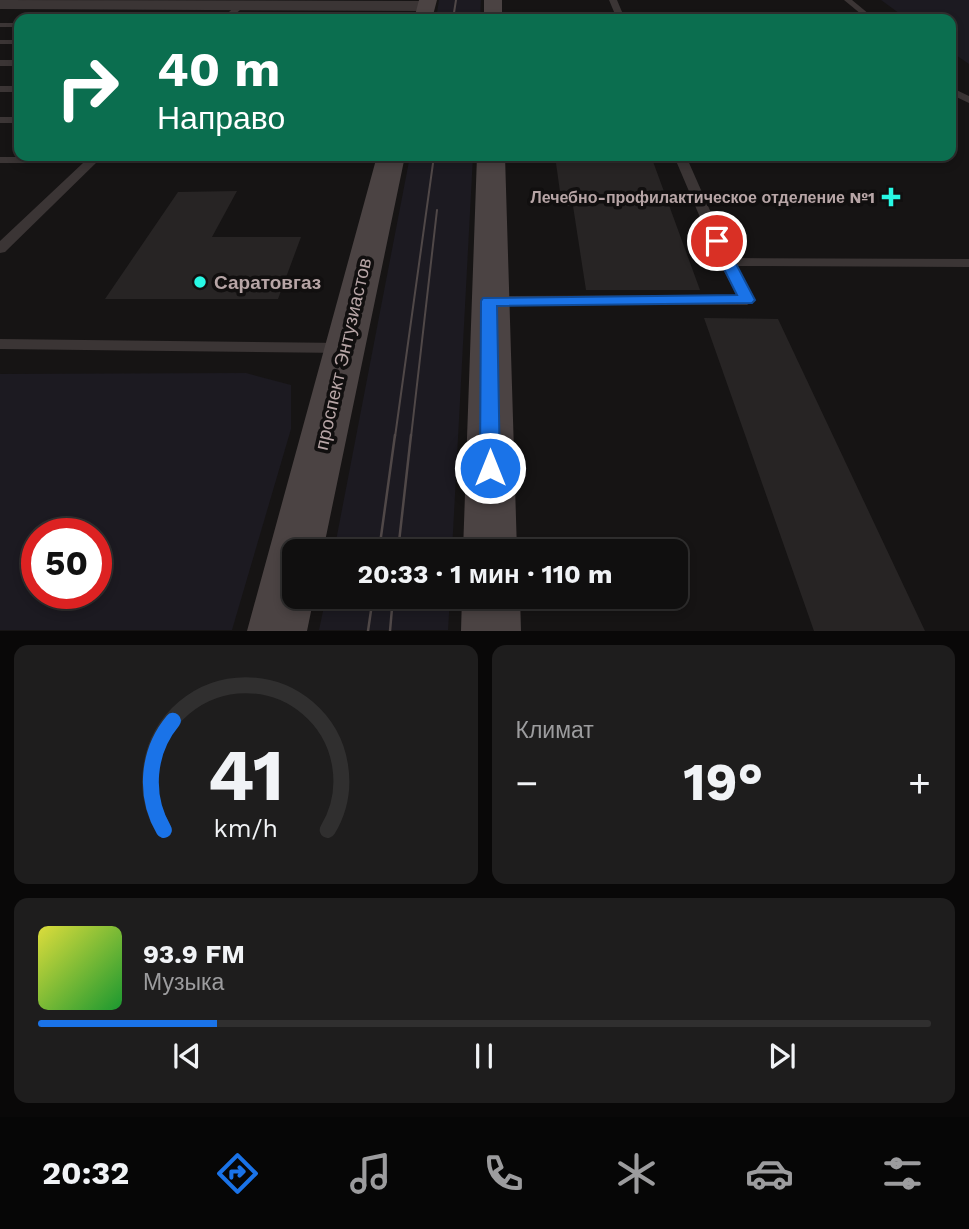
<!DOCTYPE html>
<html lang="ru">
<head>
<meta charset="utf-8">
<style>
	:root { --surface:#100f0f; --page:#1e1d1d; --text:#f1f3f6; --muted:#9c9c9e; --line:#302f2f; --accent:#1a73e8 }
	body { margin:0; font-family:"Work Sans",sans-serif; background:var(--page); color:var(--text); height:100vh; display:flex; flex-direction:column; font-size:26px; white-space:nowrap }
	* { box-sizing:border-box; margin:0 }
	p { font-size:23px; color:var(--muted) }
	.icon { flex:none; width:38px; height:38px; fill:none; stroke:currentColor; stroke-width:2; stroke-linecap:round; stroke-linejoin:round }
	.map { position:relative; height:631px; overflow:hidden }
	.details { display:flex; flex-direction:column; gap:14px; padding:14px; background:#090808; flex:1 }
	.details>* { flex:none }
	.top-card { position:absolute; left:14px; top:14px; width:942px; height:147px; border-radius:14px; box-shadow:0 4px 10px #0003,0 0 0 2px var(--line); background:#0b6e4f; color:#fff; overflow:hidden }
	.speed { position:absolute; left:21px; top:518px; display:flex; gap:14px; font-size:35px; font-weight:700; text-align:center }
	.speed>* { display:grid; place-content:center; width:91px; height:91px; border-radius:50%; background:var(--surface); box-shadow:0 4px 10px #0003,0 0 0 2px var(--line); line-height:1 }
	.speed .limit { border:10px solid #d22; background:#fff; color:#111 }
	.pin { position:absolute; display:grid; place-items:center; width:60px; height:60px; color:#fff; margin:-30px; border:4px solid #fff; border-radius:50%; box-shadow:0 2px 7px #0007 }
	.me { position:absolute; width:77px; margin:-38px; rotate:0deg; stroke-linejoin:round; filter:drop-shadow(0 0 5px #0008) }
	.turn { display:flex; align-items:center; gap:24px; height:147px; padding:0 28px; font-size:32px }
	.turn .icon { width:91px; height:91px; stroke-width:2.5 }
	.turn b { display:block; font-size:49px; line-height:60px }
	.big { font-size:52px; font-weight:700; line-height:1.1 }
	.details .card { flex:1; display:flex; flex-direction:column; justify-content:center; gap:10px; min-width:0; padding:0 24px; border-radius:14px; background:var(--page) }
	.details .dial { align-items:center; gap:0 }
	.dial svg { height:182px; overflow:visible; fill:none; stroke:var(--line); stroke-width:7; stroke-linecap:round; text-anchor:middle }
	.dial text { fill:var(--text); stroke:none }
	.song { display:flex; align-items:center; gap:21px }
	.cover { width:84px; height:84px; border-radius:10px; background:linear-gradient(135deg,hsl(60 70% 55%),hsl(130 70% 35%)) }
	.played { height:7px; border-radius:4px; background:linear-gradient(90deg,var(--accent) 20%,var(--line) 20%) }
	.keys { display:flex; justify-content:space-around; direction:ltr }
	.heat { display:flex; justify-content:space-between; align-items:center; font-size:38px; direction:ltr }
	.details .tiles { flex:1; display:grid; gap:14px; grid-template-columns:1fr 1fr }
	.card:last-child { grid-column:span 2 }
	.trip { position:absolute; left:282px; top:539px; width:406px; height:70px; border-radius:14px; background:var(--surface); box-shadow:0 4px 10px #0003,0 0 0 2px var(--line); font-weight:700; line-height:70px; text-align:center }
	.tab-bar { display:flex; height:112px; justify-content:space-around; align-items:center; background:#060606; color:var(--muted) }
	.tab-bar .icon { width:49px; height:49px }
	.tab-bar .selected { color:var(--accent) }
	.tab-bar b { font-size:32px; color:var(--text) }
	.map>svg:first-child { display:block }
</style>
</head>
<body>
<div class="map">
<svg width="969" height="631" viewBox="0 0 969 631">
	<rect width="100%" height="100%" fill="#161414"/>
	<!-- green -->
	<path fill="#1c1a21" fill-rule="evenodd" d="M 439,0 L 481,0 L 480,19 L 436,19 Z
		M 881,0 L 969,0 L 969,64 L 950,51 L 950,19 L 907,19 Z
		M 410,156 L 473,156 L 452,551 L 334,551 Z
		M 246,373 L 291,385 L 291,429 L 232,630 L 0,630 L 0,374 ZM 37,534 L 96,534 L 96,593 L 37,593 Z
		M 326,597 L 450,597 L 448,630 L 319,630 Z"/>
	<!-- building -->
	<path fill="#272424" d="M 555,156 L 651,156 L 700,290 L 586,290 L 573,206 L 562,206 Z
		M 237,191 L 212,237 L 301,237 L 278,299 L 105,299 L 178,192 Z
		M 704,318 L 778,319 L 925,631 L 814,631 Z"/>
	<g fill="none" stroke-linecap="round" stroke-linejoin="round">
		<!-- service -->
		<path fill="#3b3535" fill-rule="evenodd" d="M 609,0 L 617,0 L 625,19 L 617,19 Z
			M 844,0 L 852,0 L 875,19 L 867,19 Z
			M 238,4 L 245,6 L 229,19 L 221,19 Z
			M 0,23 L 19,23 L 19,27 L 0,27 Z
			M 0,40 L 19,40 L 19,44 L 0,44 Z
			M 0,60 L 19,60 L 19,66 L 0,66 Z
			M 0,86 L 19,86 L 19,92 L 0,92 Z
			M 950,87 L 969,96 L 969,103 L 950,94 Z
			M 0,117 L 19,117 L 19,123 L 0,123 Z
			M 674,156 L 686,156 L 731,258 L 969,259 L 969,267 L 736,266 L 755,300 L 747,305 L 484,304 L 481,301 L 484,298 L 489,296 L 737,295 L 719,262 Z
			M 0,157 L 93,157 L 99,160 L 5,252 L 0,253 L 0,241 L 83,163 L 0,163 Z
			M 0,339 L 344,343 L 352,348 L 344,353 L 0,349 Z"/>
		<!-- minor -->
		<path fill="#3b3535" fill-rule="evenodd" d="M 0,0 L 426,1 L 434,6 L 426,11 L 0,9 Z"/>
		<!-- secondary -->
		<path fill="#4b4343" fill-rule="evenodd" d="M 419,0 L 437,0 L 432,19 L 414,19 Z
			M 484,0 L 502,0 L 502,19 L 484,19 Z
			M 377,156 L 405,156 L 323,551 L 294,551 L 294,597 L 314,597 L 307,631 L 247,631 Z
			M 477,156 L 505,156 L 517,551 L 463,551 Z
			M 462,597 L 520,597 L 521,631 L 461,631 Z"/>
		<!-- tram-far1 -->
		<path stroke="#504848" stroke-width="2" d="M 453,19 L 456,0
			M 395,437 L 434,156
			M 411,437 L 437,210"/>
		<!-- tram -->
		<path stroke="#504848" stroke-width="2.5" d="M 379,551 L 395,435
			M 398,551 L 411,435
			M 368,631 L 373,597
			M 390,631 L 393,597"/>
	</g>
	<!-- route -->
	<path fill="#1a73e8" stroke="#114b97" stroke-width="2" d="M 717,237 L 724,241 L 755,300 L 752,303 L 497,306 L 500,468 L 497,473 L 490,475 L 483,473 L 480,468 L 481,301 L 483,298 L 737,295 L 710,241 Z"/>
	<!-- markers -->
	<g fill="#28f9e5" stroke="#110f0f" stroke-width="2.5">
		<path d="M887.5 186.5h7v7h7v7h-7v7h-7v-7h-7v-7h7z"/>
		<circle cx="200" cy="282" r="7"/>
	</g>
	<g text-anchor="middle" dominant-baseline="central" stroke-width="7" stroke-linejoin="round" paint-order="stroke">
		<!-- far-poi labels -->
		<g font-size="16" font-weight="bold" fill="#b7a5a6" stroke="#110f0f" text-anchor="end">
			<text x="875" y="197">Лечебно-профилактическое отделение №1</text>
		</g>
		<!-- poi labels -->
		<g font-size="19" font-weight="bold" fill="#b7a5a6" stroke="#110f0f" text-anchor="start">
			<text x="214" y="282">Саратовгаз</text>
		</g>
		<!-- street labels -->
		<g font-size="19" fill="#b7a5a6" stroke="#110f0f">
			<text transform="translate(343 354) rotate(-77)">проспект Энтузиастов</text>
		</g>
	</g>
</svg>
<div class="speed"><div class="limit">50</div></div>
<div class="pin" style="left:717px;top:241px;background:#d93025"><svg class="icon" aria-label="arrive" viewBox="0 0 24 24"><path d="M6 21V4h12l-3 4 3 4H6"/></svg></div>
<svg class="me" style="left:490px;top:468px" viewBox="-20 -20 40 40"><circle r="17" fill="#1a73e8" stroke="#fff" stroke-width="3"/><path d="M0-11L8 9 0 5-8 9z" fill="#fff"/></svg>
<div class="trip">20:33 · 1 мин · 110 m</div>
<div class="top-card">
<div class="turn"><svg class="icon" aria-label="right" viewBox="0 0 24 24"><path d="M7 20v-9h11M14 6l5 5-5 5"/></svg><div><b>40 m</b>Направо</div></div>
</div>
</div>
<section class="details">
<div class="tiles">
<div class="card dial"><svg viewBox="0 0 100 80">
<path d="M14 69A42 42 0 1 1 86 69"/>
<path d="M14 69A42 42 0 0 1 18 21" stroke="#1a73e8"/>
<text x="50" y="56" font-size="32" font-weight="700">41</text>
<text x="50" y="72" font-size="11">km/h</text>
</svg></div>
<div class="card"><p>Климат</p>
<div class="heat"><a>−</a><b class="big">19°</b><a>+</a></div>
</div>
<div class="card">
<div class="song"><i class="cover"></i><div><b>93.9 FM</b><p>Музыка</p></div></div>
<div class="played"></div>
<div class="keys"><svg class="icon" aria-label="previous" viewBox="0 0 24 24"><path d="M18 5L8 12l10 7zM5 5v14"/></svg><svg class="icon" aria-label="pause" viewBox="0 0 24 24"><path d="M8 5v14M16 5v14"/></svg><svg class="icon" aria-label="next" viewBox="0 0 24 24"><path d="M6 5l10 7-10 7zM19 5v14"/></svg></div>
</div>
</div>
</section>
<nav class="tab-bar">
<b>20:32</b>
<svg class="icon selected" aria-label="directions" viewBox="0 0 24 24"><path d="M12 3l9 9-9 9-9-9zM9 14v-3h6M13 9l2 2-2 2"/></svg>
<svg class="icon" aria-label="music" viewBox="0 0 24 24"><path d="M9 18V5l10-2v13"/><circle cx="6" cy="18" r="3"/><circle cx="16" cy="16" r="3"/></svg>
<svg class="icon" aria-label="phone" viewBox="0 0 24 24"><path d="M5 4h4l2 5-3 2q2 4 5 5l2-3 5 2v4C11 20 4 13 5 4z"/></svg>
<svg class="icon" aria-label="climate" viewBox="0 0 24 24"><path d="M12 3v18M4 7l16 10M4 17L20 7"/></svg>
<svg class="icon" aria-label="car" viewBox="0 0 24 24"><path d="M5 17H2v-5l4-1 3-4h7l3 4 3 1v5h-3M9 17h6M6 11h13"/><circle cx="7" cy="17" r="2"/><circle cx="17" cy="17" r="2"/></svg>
<svg class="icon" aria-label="filters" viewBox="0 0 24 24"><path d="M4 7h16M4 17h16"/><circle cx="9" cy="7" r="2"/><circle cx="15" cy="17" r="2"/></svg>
</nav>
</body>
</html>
